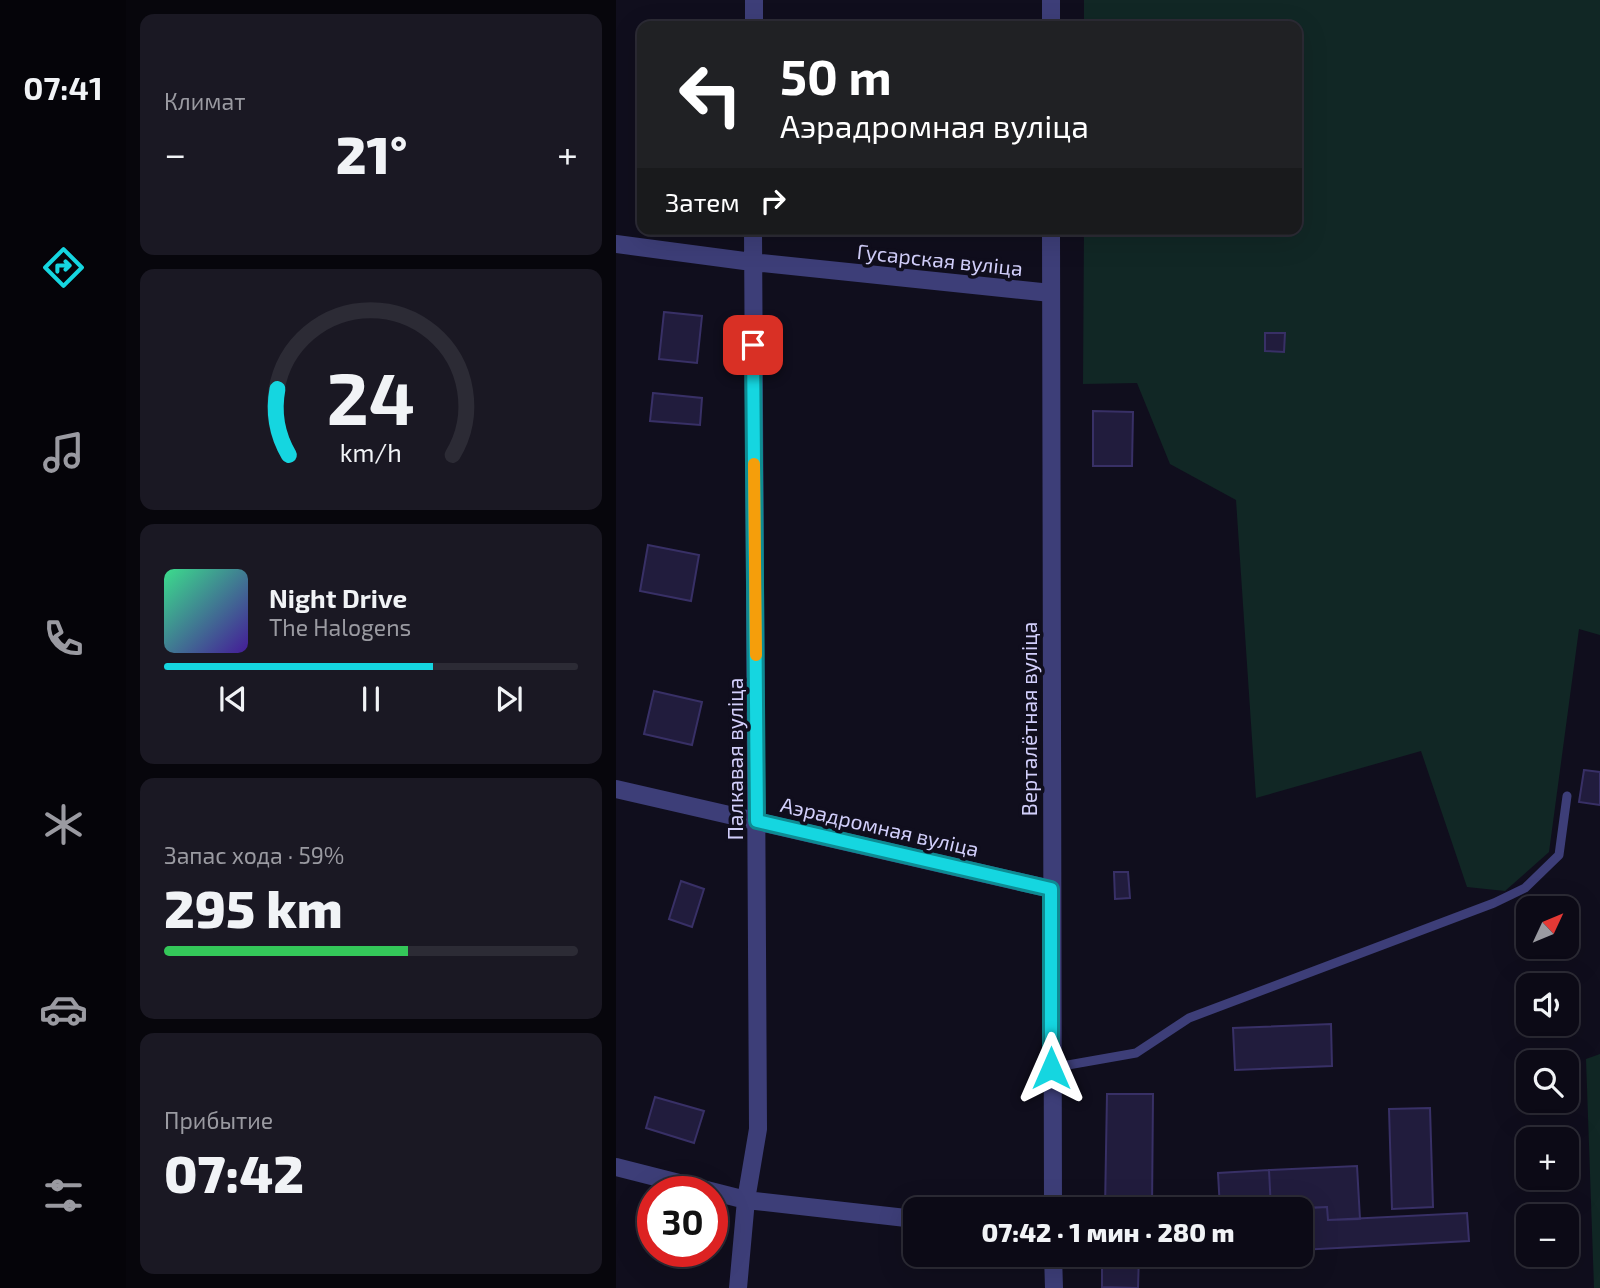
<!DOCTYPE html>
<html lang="ru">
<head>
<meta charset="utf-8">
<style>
	:root { --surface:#0c0a16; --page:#1a1823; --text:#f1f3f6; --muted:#9a9aa1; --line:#2c2b35; --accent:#15d6e0 }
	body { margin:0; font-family:"Exo 2",sans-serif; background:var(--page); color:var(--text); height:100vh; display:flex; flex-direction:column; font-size:26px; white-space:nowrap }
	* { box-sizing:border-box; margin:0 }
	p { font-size:23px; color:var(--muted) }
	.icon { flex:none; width:38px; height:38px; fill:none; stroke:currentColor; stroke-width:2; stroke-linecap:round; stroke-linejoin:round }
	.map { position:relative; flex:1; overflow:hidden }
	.sheet { display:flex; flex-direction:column; gap:14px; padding:14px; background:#07060c; width:490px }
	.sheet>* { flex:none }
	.banner { position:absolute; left:21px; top:21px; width:665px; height:214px; border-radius:14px; box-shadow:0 7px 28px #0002,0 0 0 2px var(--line); background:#202124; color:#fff; overflow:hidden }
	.needle { width:46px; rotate:46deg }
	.tools { position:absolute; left:900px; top:896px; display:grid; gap:14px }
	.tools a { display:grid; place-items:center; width:63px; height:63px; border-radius:14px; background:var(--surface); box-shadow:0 7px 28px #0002,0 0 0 2px var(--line); font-size:35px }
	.speed { position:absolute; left:21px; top:1176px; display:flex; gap:14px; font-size:35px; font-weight:700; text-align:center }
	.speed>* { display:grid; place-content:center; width:91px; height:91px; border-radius:50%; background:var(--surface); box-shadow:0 7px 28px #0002,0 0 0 2px var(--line); line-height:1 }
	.speed .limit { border:10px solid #d22; background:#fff; color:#111 }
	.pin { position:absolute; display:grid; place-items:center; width:60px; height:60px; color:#fff; margin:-30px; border-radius:14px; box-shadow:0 4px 10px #0006 }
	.me { position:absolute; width:77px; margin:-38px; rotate:0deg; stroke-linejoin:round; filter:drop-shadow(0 0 5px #0008) }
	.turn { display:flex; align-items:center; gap:24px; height:147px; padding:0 28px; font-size:32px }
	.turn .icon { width:91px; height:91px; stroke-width:2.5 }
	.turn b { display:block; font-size:49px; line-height:60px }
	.then { display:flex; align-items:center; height:66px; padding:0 28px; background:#0003; gap:14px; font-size:26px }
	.big { font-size:52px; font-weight:800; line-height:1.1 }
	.sheet .widget { flex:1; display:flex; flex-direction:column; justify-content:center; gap:10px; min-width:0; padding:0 24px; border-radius:14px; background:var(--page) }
	.sheet .dial { align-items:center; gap:0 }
	.dial svg { height:182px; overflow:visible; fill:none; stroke:var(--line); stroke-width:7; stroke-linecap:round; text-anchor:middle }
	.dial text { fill:var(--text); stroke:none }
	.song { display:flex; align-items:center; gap:21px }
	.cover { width:84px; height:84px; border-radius:10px; background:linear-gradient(135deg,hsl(150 70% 55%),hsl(260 70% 35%)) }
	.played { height:7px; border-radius:4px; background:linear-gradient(90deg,var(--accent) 65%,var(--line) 65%) }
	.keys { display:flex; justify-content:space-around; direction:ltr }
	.heat { display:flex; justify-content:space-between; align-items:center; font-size:38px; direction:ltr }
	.charge { height:10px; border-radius:5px; background:linear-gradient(90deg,#34c759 59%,var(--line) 0) }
	.trip { position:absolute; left:287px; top:1197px; width:410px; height:70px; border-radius:14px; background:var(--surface); box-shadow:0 7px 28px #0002,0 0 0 2px var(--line); font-weight:800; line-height:70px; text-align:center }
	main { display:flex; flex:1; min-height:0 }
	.tabs { display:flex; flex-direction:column; width:126px; justify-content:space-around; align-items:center; background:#050409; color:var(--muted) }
	.tabs .icon { width:49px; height:49px }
	.tabs .on { color:var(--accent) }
	.tabs b { font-size:32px; color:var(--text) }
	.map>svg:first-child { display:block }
</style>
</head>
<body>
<main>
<nav class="tabs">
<b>07:41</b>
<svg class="icon on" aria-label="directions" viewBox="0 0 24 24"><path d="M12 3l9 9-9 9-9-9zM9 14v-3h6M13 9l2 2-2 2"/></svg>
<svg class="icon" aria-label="music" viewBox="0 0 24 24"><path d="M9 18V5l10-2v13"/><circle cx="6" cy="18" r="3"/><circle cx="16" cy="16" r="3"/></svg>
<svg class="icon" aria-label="phone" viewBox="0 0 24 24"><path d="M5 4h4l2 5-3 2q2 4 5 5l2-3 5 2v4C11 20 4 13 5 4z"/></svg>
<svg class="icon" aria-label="climate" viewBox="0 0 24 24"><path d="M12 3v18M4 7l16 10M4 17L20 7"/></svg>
<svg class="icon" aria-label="car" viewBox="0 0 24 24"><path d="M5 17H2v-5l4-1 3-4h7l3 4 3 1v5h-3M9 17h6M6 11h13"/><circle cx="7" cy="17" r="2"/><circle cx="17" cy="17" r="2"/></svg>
<svg class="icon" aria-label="filters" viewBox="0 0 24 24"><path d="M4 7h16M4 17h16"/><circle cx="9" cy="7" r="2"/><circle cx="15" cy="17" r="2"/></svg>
</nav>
<section class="sheet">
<div class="widget"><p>Климат</p>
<div class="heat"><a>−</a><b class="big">21°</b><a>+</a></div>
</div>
<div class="widget dial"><svg viewBox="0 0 100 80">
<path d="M14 69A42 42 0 1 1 86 69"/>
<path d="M14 69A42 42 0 0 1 9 40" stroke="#15d6e0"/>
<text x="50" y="56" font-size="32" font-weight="700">24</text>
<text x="50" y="72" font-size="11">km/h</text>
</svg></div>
<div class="widget">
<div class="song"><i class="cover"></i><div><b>Night Drive</b><p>The Halogens</p></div></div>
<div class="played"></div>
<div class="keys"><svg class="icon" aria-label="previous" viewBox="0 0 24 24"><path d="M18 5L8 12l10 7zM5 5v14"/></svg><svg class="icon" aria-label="pause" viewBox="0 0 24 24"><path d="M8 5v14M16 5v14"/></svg><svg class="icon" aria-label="next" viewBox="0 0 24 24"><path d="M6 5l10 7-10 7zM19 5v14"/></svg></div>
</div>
<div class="widget"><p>Запас хода · 59%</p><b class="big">295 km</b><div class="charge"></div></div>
<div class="widget"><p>Прибытие</p><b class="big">07:42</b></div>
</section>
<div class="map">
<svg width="984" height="1288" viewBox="0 0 984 1288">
	<rect width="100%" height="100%" fill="#100e1d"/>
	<!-- green -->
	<path fill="#112725" d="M 468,0 L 984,0 L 984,635 L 963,629 L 933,852 L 889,891 L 851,887 L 805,751 L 640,798 L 620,500 L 554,464 L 521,383 L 467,384 L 468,229 L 681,229 L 681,26 L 468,26 Z
		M 984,1054 L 984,1288 L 978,1288 L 970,1059 Z"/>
	<!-- building -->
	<path fill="#211c3d" stroke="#383066" stroke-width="2" d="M 48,312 L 86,316 L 81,363 L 43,359 Z
		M 649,333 L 669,333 L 668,352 L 649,351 Z
		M 37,393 L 86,398 L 84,425 L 34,421 Z
		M 477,411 L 517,412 L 516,466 L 477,466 Z
		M 32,545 L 83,555 L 75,601 L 24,591 Z
		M 38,691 L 86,702 L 76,745 L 28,734 Z
		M 968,770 L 984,772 L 984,805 L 963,802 Z
		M 498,872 L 512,872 L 514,898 L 499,899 Z
		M 65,881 L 88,889 L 76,927 L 53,919 Z
		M 715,1024 L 716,1066 L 619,1070 L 617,1028 Z
		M 491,1094 L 537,1094 L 536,1209 L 489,1209 Z
		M 39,1097 L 88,1111 L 78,1143 L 30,1128 Z
		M 814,1108 L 817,1207 L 776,1209 L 773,1109 Z
		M 741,1166 L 744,1219 L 712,1220 L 711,1207 L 655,1209 L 653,1170 Z
		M 653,1170 L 655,1209 L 604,1209 L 602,1173 Z
		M 711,1207 L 712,1220 L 851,1213 L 853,1241 L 684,1250 L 684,1209 L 677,1209 Z
		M 486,1255 L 523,1255 L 522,1288 L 486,1287 Z"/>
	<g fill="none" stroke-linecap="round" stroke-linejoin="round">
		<!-- lane -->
		<path stroke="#3d3e78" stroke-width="9" d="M 435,1068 L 520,1053 L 573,1018 L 878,903 L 909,888 L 943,855 L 951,796"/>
		<!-- street -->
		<path stroke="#3d3e78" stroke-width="18" d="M 138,26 L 138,0
			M 435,26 L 435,0
			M 435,229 L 437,1209
			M 0,244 L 136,262 L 435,293
			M 0,789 L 435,889
			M 0,1167 L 130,1200 L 299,1219
			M 437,1255 L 438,1288
			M 122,1288 L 130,1200 L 142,1129 L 137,229"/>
	</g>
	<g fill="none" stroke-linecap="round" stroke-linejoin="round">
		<!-- route casing -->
		<g stroke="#0e8b92" stroke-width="18">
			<path id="route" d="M 137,345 L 141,821 L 435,889 L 435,1068"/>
		</g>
		<!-- route -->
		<use href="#route" stroke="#15d6e0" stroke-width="12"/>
		<!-- slow -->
		<path stroke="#f59e0b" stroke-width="12" d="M 138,464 L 140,655"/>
	</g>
	<g text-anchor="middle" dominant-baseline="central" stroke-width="7" stroke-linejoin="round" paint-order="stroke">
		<!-- street labels -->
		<g font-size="21" fill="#d2cffb" stroke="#100e1d">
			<text transform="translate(324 259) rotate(6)">Гусарская вуліца</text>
			<text transform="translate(412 719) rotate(-90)">Верталётная вуліца</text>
			<text transform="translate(118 759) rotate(-90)">Палкавая вуліца</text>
			<text transform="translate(264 826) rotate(13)">Аэрадромная вуліца</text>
		</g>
	</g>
</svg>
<div class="tools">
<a><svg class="needle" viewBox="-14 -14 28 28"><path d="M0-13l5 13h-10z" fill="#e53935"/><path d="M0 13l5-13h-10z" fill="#9a9aa1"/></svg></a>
<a><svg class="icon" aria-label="sound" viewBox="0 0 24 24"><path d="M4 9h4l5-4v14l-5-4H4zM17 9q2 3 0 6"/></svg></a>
<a><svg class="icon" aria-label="search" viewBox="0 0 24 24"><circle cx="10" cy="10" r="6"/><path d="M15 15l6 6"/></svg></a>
<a>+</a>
<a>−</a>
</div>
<div class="speed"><div class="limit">30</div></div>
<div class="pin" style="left:137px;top:345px;background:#d93025"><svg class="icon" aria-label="arrive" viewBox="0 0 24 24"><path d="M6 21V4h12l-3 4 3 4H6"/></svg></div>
<svg class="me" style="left:435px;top:1068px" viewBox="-20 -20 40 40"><path d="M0-17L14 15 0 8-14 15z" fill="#15d6e0" stroke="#fff" stroke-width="4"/></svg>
<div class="trip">07:42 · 1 мин · 280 m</div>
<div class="banner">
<div class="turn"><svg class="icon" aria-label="left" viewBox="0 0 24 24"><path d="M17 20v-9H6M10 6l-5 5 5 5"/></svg><div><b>50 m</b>Аэрадромная вуліца</div></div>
<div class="then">Затем<svg class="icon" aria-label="right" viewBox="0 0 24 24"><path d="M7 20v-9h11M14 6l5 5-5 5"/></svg></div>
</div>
</div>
</main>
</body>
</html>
